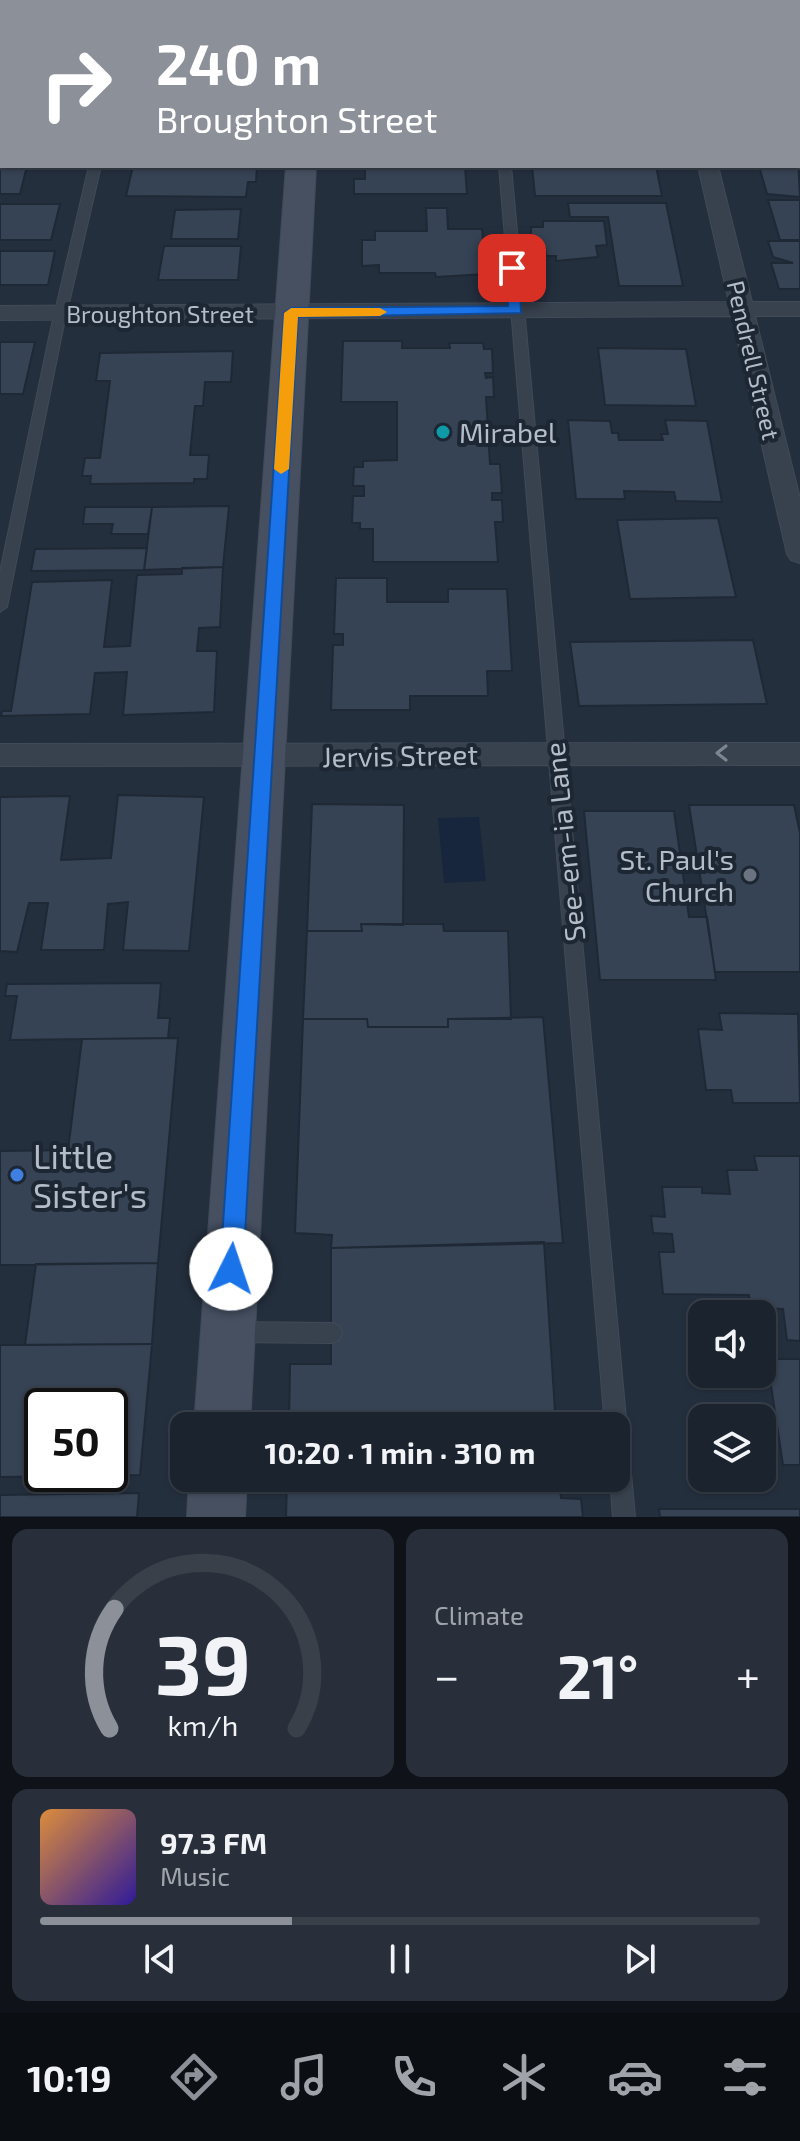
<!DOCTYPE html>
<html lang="en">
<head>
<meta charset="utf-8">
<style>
	:root { --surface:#1b232e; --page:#282f3a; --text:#f1f3f6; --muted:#a0a4aa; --line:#39404a; --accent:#8c9099 }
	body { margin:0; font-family:"Exo 2",sans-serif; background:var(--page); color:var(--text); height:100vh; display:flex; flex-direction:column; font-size:30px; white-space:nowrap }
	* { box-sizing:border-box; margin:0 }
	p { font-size:26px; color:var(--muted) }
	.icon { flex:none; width:44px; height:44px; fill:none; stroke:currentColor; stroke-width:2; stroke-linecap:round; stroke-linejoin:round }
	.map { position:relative; height:1517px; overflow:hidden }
	.details { display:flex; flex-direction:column; gap:12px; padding:12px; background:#0f1319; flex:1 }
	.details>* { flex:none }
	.hud { position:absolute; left:0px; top:0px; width:800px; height:168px; box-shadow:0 2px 6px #0004,0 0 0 2px var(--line); background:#8c9099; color:#fff; overflow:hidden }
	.controls { position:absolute; left:688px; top:1300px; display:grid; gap:16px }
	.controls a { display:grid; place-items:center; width:88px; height:88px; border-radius:16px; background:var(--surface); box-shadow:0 2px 6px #0004,0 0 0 2px var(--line); font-size:40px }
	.speed { position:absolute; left:24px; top:1388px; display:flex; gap:16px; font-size:40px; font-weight:700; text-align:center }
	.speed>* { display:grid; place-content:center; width:104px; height:104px; border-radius:50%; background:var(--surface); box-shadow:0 2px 6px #0004,0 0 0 2px var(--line); line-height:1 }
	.speed .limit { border:4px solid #111; border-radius:12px; background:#fff; color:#111 }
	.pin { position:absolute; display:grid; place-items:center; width:68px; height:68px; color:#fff; margin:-34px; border-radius:16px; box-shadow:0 4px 12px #0006 }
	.me { position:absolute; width:88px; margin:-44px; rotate:4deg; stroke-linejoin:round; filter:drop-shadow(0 0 6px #0008) }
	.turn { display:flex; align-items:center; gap:28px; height:168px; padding:0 24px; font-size:36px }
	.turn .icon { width:104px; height:104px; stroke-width:2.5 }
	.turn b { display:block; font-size:56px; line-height:68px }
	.big { font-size:60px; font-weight:700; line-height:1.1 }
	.details .card { flex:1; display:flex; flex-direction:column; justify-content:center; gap:12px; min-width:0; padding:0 28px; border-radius:16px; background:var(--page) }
	.details .dial { align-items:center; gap:0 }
	.dial svg { height:208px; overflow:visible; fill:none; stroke:var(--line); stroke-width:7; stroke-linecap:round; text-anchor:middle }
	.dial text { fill:var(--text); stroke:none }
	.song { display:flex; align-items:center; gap:24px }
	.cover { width:96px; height:96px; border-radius:12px; background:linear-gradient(135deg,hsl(30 70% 55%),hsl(250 70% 35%)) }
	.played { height:8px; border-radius:4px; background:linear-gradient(90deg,var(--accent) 35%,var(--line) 35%) }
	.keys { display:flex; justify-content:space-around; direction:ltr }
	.heat { display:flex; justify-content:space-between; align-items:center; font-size:44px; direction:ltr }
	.details .tiles { flex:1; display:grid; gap:12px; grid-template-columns:1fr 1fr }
	.card:last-child { grid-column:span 2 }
	.trip { position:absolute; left:170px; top:1412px; width:460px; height:80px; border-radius:16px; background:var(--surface); box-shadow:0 2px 6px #0004,0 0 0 2px var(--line); font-weight:700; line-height:80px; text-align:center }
	.tab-bar { display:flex; height:128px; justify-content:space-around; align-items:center; background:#0b0e12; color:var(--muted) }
	.tab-bar .icon { width:56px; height:56px }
	.tab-bar .on { color:var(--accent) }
	.tab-bar b { font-size:36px; color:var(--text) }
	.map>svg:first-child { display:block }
</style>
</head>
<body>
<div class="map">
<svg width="800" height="1517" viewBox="0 0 800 1517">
	<rect width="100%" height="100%" fill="#242f3e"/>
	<!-- water -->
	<path fill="#17263c" d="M 479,817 L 486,881 L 444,883 L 438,818 Z"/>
	<!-- building -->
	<path fill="#364354" stroke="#1f2835" stroke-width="2" fill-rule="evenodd" d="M 180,0 L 260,0 L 179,2 Z
		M 798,160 L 800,197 L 767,194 L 759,166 L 798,166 Z
		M 27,166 L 20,194 L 0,194 L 0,167 Z
		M 133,166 L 257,166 L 256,182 L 248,182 L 246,197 L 126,196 Z
		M 365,166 L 465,166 L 467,194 L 354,194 L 354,179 L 365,179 Z
		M 532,166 L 656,166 L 662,196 L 535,196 Z
		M 768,200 L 800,200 L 800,240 L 780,240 Z
		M 568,203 L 666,203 L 683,286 L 619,286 L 608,217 L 570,217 Z
		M 0,204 L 60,204 L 51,240 L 0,240 Z
		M 426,208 L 447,208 L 448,229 L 482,229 L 486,274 L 436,277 L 435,273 L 379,273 L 379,265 L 362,266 L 362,240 L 375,240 L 375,231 L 427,231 Z
		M 241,209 L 238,239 L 171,239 L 175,210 Z
		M 543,221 L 604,221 L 607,245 L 596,246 L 598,257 L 556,261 L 556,256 L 546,256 L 545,248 L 537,248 L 536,237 L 531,237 L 531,227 L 543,227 Z
		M 768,241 L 800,241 L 800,289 L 779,289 L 771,263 L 793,263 L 773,257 Z
		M 164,246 L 241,246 L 238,280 L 158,280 Z
		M 0,251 L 55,251 L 48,285 L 0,285 Z
		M 343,341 L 402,341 L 402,348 L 450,348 L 449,343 L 483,343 L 484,349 L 492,349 L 493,373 L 485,373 L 486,378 L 493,377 L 494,397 L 486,397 L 490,464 L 500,464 L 502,493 L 492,493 L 492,500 L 502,500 L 503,522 L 495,522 L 498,562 L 373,562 L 373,529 L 360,529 L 360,523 L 352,523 L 353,496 L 364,496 L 364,486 L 353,486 L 354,467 L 363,467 L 363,461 L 397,460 L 397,402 L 341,402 Z
		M 0,342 L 35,342 L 23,394 L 0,394 Z
		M 598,348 L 686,349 L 696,406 L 605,405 Z
		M 233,351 L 231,382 L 205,382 L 203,406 L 195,406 L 190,455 L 209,455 L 207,479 L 194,479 L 194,483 L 90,484 L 91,476 L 82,476 L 85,458 L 100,458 L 110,381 L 96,381 L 100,353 Z
		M 568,420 L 610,421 L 612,433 L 618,433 L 619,440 L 663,440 L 661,434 L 668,434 L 665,420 L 707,421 L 722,502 L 676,501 L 674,492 L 624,491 L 625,499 L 576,499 Z
		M 229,506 L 223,567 L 144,570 L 152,507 Z
		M 85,507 L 152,507 L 148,534 L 111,534 L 113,524 L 83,524 Z
		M 718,518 L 736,597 L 630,599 L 617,520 Z
		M 147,548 L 144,570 L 31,571 L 35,549 Z
		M 223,567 L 220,627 L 199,628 L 197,651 L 217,651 L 214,712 L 123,715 L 127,672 L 95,673 L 90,714 L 1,716 L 2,711 L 11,711 L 32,582 L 112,580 L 104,647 L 130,646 L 137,575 L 182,574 L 182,568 Z
		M 336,578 L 387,578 L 387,602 L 448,602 L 448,589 L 507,589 L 512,671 L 487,671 L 488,696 L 410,696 L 410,710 L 331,710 L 333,645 L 343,645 L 343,634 L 334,634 Z
		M 753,640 L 767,704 L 579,706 L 570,642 Z
		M 118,795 L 204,797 L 189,951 L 123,950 L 128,902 L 108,904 L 104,950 L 41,950 L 48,903 L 29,903 L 17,952 L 0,951 L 0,797 L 70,796 L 61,860 L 111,858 Z
		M 312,804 L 404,805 L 403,925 L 361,924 L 362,931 L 307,931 Z
		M 689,805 L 794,805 L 800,833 L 800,972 L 715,972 Z
		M 584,811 L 674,811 L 689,917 L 707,917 L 716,980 L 600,980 Z
		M 361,924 L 443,924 L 444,931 L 508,931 L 511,1019 L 448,1019 L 448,1027 L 368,1027 L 367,1019 L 303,1019 L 307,931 L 362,931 Z
		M 161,983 L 158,1018 L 170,1018 L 168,1038 L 10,1040 L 17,996 L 5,996 L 7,984 Z
		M 719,1013 L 798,1014 L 800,1103 L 733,1103 L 731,1090 L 706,1090 L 698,1029 L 722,1030 Z
		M 543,1017 L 563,1243 L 331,1248 L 332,1235 L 295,1233 L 303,1019 L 367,1019 L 368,1027 L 448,1027 L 448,1019 Z
		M 178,1038 L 158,1263 L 0,1265 L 0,1151 L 68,1150 L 82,1039 Z
		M 754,1156 L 800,1156 L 800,1341 L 787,1340 L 783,1309 L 750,1308 L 749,1295 L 663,1294 L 659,1252 L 674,1252 L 672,1234 L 653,1233 L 651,1216 L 665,1217 L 662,1187 L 702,1187 L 702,1193 L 730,1194 L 727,1170 L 757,1170 Z
		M 544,1242 L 556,1426 L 289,1426 L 290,1364 L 331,1364 L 331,1248 Z
		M 158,1263 L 152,1344 L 25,1345 L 36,1264 Z
		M 152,1344 L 140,1475 L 0,1477 L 0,1345 ZM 42,1406 L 110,1406 L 110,1474 L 42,1474 Z
		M 767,1359 L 800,1359 L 800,1465 L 783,1465 Z
		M 287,1478 L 559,1478 L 561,1498 L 581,1499 L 583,1517 L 286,1517 Z
		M 139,1493 L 137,1517 L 0,1517 L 0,1495 Z
		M 659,1509 L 800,1509 L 800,1517 L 660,1517 Z"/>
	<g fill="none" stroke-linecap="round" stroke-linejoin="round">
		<!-- lane casing -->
		<g stroke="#414a57" stroke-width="2">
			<path id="lane" d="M 129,0 L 139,0 L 128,2 Z
				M 486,0 L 496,0 L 497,2 L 487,2 Z
				M 89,166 L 101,166 L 62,333 L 7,607 L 0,612 L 0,572 L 50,333 Z
				M 499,166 L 511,166 L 635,1517 L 613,1517 L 610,1478 L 616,1478 L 616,1426 L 605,1426 Z
				M 233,1322 L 332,1323 L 339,1326 L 342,1333 L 339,1340 L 332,1343 L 233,1342 L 226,1339 L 223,1332 L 226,1325 Z"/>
		</g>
		<!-- street casing -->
		<g stroke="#414a57" stroke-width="2">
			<path id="street" d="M 659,0 L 677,0 L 678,2 L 660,2 Z
				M 798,60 L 800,60 L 800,72 L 798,72 Z
				M 0,63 L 2,63 L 2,75 L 0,75 Z
				M 698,166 L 718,166 L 752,302 L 800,302 L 800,316 L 755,316 L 800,499 L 800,563 L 791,560 L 787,554 L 732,316 L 0,320 L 0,306 L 729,302 Z
				M 800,743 L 800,765 L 0,766 L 0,744 Z"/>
		</g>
		<!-- secondary casing -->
		<g stroke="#414a57" stroke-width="2">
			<path id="secondary" d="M 299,0 L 325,0 L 325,2 L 299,2 Z
				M 286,166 L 316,166 L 250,1426 L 194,1426 Z
				M 189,1478 L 247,1478 L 245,1517 L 187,1517 Z"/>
		</g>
		<!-- lane -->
		<use href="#lane" fill="#38414e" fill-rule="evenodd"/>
		<!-- street -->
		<use href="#street" fill="#38414e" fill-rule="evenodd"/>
		<!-- secondary -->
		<use href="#secondary" fill="#465061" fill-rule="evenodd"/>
	</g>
	<!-- one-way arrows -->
	<defs><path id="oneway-chevron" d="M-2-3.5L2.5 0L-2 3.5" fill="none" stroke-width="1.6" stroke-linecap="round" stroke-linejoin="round" transform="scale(2)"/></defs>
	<use stroke="#7c8592" href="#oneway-chevron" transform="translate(722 753) rotate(-180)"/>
	<!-- route -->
	<path fill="#1a73e8" stroke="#114b97" stroke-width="2" d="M 507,265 L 519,268 L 521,313 L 298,317 L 243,1269 L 240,1277 L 231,1281 L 223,1277 L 220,1269 L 284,313 L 291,308 L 508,306 Z"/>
	<!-- slow -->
	<path fill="#f59e0b" d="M 291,308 L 380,308 L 387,312 L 380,316 L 298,317 L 289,469 L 281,474 L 274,469 L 284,313 Z"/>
	<!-- markers -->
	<circle fill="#0f9aa8" stroke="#1d2633" stroke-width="3" cx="443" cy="432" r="8"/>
	<circle fill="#6b7280" stroke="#1d2633" stroke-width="3" cx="750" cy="875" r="8"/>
	<circle fill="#3f7fe0" stroke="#1d2633" stroke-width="3" cx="17" cy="1175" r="8"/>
	<g text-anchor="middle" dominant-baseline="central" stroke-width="8" stroke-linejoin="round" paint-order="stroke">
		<!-- far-street labels -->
		<g font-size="24" fill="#b4bcc9" stroke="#1d2633">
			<text x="160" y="313">Broughton Street</text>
			<text transform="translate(754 360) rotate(77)">Pendrell Street</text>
		</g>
		<!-- poi labels -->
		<g font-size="28" fill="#b4bcc9" stroke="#1d2633" text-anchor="start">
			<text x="459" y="432">Mirabel</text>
			<text x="734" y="859" text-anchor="end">St. Paul's<tspan x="734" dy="32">Church</tspan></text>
		</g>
		<!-- street labels -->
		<g font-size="28" fill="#b4bcc9" stroke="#1d2633">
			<text transform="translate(400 755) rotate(-1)">Jervis Street</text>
			<text transform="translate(564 842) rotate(-96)">See-em-ia Lane</text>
		</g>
		<!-- near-poi labels -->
		<g font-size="34" fill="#b4bcc9" stroke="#1d2633" text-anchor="start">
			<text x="33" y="1155">Little<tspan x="33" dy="39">Sister's</tspan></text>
		</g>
	</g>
</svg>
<div class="controls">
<a><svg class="icon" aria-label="sound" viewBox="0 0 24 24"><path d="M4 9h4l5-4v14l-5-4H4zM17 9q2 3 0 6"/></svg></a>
<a><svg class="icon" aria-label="layers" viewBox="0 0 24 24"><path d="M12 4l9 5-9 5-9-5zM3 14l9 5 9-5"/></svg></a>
</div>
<div class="speed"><div class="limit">50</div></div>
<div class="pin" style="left:512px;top:268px;background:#d93025"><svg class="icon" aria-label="arrive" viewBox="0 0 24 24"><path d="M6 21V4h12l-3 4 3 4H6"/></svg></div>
<svg class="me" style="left:231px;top:1269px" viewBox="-20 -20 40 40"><circle r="19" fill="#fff"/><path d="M0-13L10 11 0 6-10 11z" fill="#1a73e8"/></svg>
<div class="trip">10:20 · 1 min · 310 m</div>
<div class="hud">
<div class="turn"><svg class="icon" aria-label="right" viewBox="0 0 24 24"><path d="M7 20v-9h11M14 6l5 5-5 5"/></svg><div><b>240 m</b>Broughton Street</div></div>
</div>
</div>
<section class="details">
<div class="tiles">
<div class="card dial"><svg viewBox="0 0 100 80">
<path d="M14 69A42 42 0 1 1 86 69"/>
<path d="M14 69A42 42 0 0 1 16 23" stroke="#8c9099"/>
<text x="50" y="56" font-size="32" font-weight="700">39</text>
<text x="50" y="72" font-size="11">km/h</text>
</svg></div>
<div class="card"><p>Climate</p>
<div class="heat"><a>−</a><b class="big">21°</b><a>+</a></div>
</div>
<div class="card">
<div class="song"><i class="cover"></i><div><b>97.3 FM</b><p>Music</p></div></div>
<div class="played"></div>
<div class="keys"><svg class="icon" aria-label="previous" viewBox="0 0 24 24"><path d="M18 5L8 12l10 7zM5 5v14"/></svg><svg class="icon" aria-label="pause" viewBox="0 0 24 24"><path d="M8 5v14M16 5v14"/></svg><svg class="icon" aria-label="next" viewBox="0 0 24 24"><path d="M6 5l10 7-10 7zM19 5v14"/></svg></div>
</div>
</div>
</section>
<nav class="tab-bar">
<b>10:19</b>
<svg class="icon on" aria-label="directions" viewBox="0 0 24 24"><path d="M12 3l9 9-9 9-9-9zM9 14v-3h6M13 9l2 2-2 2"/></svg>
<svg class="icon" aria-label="music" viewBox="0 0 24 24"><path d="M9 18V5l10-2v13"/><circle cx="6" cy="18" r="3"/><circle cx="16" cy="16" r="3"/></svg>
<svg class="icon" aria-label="phone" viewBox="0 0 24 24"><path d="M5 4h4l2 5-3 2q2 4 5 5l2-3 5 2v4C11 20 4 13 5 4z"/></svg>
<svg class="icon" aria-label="climate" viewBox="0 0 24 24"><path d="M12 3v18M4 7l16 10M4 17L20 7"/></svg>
<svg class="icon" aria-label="car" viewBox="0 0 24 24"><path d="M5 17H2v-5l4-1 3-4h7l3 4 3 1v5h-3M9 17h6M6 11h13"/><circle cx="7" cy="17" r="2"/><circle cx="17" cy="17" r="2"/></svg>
<svg class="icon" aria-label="filters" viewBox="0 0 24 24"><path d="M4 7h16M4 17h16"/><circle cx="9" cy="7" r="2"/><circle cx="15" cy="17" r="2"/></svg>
</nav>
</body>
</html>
